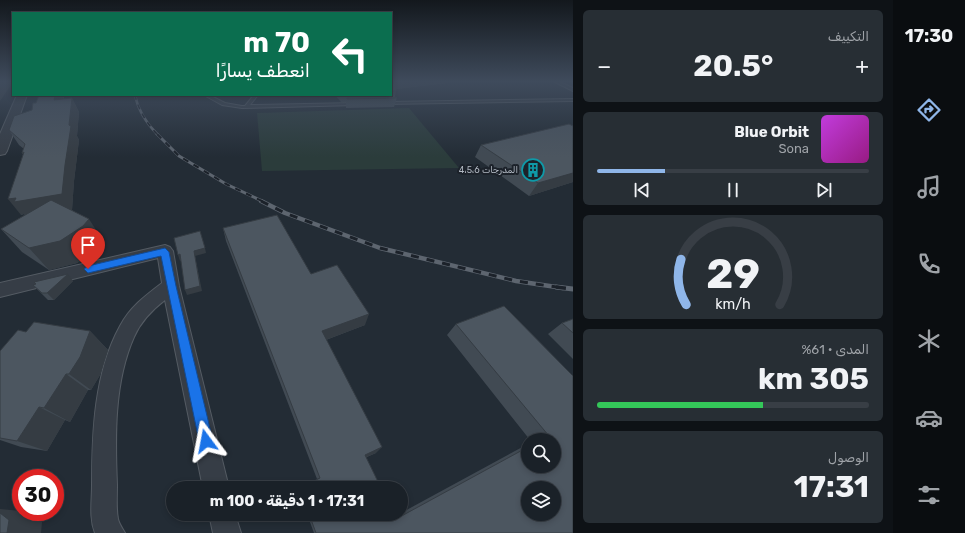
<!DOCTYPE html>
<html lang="ar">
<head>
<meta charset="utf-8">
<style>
	:root { --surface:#1a2128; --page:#272e34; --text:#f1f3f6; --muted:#9fa3a8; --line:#383e45; --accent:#8fb6e9 }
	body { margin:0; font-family:Rubik,"Noto Sans Arabic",sans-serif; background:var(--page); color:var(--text); direction:rtl; height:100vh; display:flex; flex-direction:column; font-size:15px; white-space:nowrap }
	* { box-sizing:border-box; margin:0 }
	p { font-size:13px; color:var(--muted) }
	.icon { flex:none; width:22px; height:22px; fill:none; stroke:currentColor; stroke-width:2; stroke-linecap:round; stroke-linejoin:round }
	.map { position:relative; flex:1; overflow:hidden; direction:ltr }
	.side { display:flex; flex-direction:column; gap:10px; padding:10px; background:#0e1216; width:320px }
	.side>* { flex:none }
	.top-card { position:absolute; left:12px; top:12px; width:380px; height:84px; border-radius:0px; box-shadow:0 2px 6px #0003,0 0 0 1px var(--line); direction:rtl; background:#0b6e4f; color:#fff; overflow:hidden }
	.fabs { position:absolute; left:521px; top:433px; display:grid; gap:8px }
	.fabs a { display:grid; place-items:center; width:40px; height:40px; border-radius:50%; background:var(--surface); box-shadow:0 2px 6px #0003,0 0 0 1px var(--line); font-size:20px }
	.speed { position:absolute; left:12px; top:469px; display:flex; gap:8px; font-size:20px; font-weight:700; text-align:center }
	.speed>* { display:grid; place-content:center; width:52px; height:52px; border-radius:50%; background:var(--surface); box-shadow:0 2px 6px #0003,0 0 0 1px var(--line); line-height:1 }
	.speed .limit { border:6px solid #d22; background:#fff; color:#111 }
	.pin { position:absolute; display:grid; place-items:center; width:34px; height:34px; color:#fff; margin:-41px -17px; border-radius:50% 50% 50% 0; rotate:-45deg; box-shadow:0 0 4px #0007 }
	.pin .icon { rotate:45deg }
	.me { position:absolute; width:44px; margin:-22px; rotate:347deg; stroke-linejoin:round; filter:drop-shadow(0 0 3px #0008) }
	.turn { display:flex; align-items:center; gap:14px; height:84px; padding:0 16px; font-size:18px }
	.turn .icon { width:52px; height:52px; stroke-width:2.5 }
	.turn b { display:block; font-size:28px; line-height:34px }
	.big { font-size:30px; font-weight:700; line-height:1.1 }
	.side .card { flex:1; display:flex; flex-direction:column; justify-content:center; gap:6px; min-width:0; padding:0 14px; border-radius:6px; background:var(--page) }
	.side .dial { align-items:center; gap:0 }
	.dial svg { height:104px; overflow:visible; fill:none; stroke:var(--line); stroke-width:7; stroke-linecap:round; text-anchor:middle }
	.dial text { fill:var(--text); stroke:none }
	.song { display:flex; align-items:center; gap:12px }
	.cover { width:48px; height:48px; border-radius:6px; background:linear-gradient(135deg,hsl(290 70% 55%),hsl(310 70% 35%)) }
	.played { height:4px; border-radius:2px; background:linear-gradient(90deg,var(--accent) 25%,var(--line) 25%) }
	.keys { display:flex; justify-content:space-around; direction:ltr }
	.heat { display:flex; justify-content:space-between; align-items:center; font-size:22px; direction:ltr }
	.charge { height:6px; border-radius:3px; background:linear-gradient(90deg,#34c759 61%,var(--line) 0) }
	.trip { position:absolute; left:166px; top:481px; width:242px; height:40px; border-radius:20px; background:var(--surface); box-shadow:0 2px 6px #0003,0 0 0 1px var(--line); font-weight:700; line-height:40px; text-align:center; direction:rtl }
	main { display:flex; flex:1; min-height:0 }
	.tabs { display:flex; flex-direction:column; width:72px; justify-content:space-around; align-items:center; background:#0a0d10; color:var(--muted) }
	.tabs .icon { width:28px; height:28px }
	.tabs .current { color:var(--accent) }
	.tabs b { font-size:18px; color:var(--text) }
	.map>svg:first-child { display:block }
</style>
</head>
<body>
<main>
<nav class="tabs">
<b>17:30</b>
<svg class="icon current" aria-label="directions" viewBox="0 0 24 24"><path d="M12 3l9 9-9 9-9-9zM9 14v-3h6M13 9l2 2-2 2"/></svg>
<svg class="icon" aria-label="music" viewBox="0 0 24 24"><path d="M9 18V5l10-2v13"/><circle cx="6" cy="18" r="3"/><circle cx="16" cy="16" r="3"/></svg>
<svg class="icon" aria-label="phone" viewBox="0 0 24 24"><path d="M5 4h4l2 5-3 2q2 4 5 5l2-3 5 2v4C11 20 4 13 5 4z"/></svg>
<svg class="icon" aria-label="climate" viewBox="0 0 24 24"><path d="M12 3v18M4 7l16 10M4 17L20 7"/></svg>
<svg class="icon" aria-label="car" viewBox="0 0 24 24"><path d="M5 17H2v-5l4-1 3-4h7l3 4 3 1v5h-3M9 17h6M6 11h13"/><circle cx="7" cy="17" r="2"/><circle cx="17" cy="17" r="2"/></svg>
<svg class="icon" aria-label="filters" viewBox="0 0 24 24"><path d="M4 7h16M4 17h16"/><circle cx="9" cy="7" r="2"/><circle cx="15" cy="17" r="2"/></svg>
</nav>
<section class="side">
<div class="card"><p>التكييف</p>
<div class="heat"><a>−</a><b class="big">20.5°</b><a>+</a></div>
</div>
<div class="card">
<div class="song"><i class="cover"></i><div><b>Blue Orbit</b><p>Sona</p></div></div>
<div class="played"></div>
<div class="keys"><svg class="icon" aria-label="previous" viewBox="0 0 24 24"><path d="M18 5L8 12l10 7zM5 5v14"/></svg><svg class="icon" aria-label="pause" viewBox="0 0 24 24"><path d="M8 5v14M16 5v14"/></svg><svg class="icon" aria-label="next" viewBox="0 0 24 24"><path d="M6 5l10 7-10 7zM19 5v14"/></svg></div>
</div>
<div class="card dial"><svg viewBox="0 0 100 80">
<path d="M14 69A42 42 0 1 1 86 69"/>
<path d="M14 69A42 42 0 0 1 10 34" stroke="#8fb6e9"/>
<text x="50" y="56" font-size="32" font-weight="700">29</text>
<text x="50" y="72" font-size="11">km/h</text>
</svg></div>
<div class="card"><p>المدى · 61%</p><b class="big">305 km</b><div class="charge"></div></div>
<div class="card"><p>الوصول</p><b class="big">17:31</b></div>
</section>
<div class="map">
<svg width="573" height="533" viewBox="0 0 573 533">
	<rect width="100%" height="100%" fill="#232c35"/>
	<!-- green -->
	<path fill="#2b3c3b" d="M 409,108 L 459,168 L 262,171 L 257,113 Z"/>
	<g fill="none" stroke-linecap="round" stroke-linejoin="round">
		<!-- service casing -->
		<g stroke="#545b63" stroke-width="2">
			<path id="service" d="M 555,82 L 560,82 L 573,88 L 573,91 Z
				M 204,95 L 209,95 L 225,103 L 242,106 L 245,106 L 254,95 L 258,95 L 250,105 L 356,103 L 358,104 L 356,105 L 242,108 L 222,105 Z
				M 573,99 L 573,101 L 386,104 L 384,103 L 386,102 Z"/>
		</g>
		<!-- minor casing -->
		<g stroke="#545b63" stroke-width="2">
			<path id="minor" d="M 165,245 L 170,247 L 173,251 L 179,286 L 229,488 L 203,488 L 165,300 C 152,310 141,321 134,337 C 114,382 115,437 117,485 C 117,496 116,509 118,519 C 119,524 123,529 125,533 L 95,533 C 89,518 92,501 92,485 C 92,433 94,373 120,326 C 130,307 145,296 162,283 L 158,258 L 0,297 L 0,283 Z
				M 209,514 L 235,514 L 241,533 L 213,533 Z"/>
		</g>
		<!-- tertiary casing -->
		<g stroke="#545b63" stroke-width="2">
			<path id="tertiary" d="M 17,95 L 27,95 L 7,151 L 5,154 L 0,155 L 0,134 Z"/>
		</g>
		<!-- service -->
		<use href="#service" fill="#363d46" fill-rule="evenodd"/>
		<!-- minor -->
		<use href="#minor" fill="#363d46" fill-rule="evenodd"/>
		<!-- tertiary -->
		<use href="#tertiary" fill="#363d46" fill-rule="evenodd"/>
		<!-- rail-far3 casing -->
		<g stroke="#5d656f" stroke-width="2.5">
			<path id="rail-far3" d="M 135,95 C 138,110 148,125 158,135"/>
		</g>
		<!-- rail-far2 casing -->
		<g stroke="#5d656f" stroke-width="3">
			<path id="rail-far2" d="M 157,134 L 179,156 L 226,184 L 264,202"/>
		</g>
		<!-- rail-far1 casing -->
		<g stroke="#5d656f" stroke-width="4.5">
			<path id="rail-far1" d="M 261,201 L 285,213 L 380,248 L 516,281 L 563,288"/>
		</g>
		<!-- rail casing -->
		<g stroke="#5d656f" stroke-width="5">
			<path id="rail" d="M 556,287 L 573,289"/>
		</g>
		<!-- rail-far3 -->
		<use href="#rail-far3" stroke="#1c222a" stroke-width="1.5" stroke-dasharray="5" stroke-linecap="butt"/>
		<!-- rail-far2 -->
		<use href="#rail-far2" stroke="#1c222a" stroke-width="2" stroke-dasharray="6" stroke-linecap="butt"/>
		<!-- rail-far1 -->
		<use href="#rail-far1" stroke="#1c222a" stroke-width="3" stroke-dasharray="8" stroke-linecap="butt"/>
		<!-- rail -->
		<use href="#rail" stroke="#1c222a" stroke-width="3.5" stroke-dasharray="10" stroke-linecap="butt"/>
	</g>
	<!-- wall -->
	<path fill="#414a53" d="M 391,82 L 448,82 L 447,83 L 396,89 L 395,98 L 397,98 L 394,107 L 346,108 L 346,102 L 341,102 L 335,95 L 391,95 Z
		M 39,95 L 64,95 L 64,99 L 72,98 L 79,112 L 77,136 L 79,140 L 74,181 L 72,210 L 103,241 L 98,249 L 77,263 L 49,270 L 22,252 L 1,229 L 25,215 L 24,214 L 21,215 L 23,154 L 22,153 L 24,149 L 19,145 L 9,130 L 32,110 L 36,103 Z
		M 481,145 L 573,182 L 529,196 L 475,157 Z
		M 223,228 L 311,274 L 365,325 L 326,340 L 376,453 L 317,479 L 226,241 Z
		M 73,281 L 54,300 L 48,300 L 33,285 Z
		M 573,319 L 573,359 L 548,334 L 562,323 Z
		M 456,324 L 573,376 L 573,533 L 314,533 L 307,514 L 393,514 L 394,517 L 400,514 L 401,514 L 401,513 L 528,444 L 528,466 L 554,440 L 530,440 L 447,335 Z
		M 90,331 L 108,350 L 100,375 L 91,390 L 88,390 L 70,422 L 65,420 L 47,451 L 21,447 L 0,440 L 0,351 L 26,332 Z"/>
	<!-- shaded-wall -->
	<path fill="#353c43" d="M 0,82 L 13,82 L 0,101 Z
		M 395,82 L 448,82 L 447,83 L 393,89 Z
		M 55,95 L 64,95 L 61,114 L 54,100 Z
		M 72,98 L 79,112 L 77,136 L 79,140 L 74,181 L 72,210 L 27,218 L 24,214 L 21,215 L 8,199 L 16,198 L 69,125 Z
		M 573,173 L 573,182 L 529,196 L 538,183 Z
		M 89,219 L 103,241 L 98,249 L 77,263 L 49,270 L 29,248 Z
		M 205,248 L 206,253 L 195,256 L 202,291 L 187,295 L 185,290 L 194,251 Z
		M 180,254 L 182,260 L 180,261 L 178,255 Z
		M 68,274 L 73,281 L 54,300 L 47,293 Z
		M 369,314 L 365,325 L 320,342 L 322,331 Z
		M 90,331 L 108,350 L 100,375 L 91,390 L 69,374 Z
		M 66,374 L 88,390 L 70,422 L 44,408 Z
		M 39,407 L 65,420 L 47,451 L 17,441 Z
		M 382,447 L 376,453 L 359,460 L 365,455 Z
		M 0,509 L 21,511 L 21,512 L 30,512 L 42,522 L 41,533 L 7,533 L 0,513 Z"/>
	<!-- building -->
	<path fill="#4c5660" stroke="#353c43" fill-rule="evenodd" d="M 391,82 L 396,82 L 396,91 L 391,91 Z
		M 39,95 L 55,95 L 54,100 L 72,98 L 69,125 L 71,126 L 65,165 L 62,194 L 14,202 L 16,198 L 8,199 L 24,152 L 22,153 L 25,144 L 9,130 L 14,116 L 32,110 L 33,103 L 36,103 Z
		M 347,98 L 397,98 L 347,99 Z
		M 569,124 L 573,126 L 573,173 L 538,183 L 481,145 Z
		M 51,200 L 89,219 L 83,226 L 60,241 L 29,248 L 1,229 Z
		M 277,215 L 311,274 L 337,265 L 369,314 L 322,331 L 382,447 L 365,455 L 381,488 L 300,488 L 320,478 L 223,228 Z
		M 200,231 L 205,248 L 194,251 L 200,286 L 185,290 L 180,254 L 178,255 L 174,238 Z
		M 68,274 L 47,293 L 42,293 L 33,285 L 36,284 L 34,282 Z
		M 504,306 L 573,376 L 573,533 L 316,533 L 309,514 L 393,514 L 396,519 L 528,447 L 528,466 L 554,466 L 554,440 L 541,440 L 549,436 L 456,324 ZM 528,488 L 554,488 L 554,514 L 528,514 Z
		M 573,319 L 573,333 L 562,323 Z
		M 34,322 L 90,331 L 80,357 L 69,374 L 66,374 L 44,408 L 39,407 L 17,441 L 0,438 L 0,351 L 18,330 L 26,332 Z
		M 0,513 L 9,520 L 7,533 L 0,533 Z"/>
	<!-- sky -->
	<linearGradient id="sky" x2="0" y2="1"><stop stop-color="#13181d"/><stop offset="0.52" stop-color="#3f4b5c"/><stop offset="1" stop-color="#3f4b5c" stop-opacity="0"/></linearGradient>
	<rect width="573" height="157" fill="url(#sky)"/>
	<!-- route -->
	<path fill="#1a73e8" stroke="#114b97" d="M 165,248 L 169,252 L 176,286 L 213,441 L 211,446 L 206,448 L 201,446 L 199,441 L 161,256 L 88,273 L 84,269 L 88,266 Z"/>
	<!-- icons -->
	<defs>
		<g id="building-ring" transform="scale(1.15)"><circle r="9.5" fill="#1c222a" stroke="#0f9aa8" stroke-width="1.5"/><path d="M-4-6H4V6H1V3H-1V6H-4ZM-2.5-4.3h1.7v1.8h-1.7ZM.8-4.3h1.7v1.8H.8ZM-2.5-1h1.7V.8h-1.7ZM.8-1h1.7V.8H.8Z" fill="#0f9aa8"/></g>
	</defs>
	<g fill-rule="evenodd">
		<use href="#building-ring" x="533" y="170"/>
	</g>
	<g text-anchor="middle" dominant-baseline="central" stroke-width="4" stroke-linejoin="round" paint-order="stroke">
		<!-- far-poi labels -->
		<g font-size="9" fill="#b1b8c2" stroke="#1c222a" text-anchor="end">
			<text x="518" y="170">المدرجات 4،5،6</text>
		</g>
	</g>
</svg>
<div class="fabs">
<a><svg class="icon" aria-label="search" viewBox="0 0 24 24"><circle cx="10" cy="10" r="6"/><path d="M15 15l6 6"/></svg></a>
<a><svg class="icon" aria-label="layers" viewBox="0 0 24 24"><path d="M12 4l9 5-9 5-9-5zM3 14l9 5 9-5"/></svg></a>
</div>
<div class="speed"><div class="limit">30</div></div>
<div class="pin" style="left:88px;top:269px;background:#d93025"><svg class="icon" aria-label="arrive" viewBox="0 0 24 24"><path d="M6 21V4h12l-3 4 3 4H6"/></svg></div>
<svg class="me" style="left:206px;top:441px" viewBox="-20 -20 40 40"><path d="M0-17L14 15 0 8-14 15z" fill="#1a73e8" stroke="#fff" stroke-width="4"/></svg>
<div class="trip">17:31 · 1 دقيقة · 100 m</div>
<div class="top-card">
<div class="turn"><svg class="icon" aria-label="left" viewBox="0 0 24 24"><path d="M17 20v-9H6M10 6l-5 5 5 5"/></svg><div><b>70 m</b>انعطف يسارًا</div></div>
</div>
</div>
</main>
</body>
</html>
